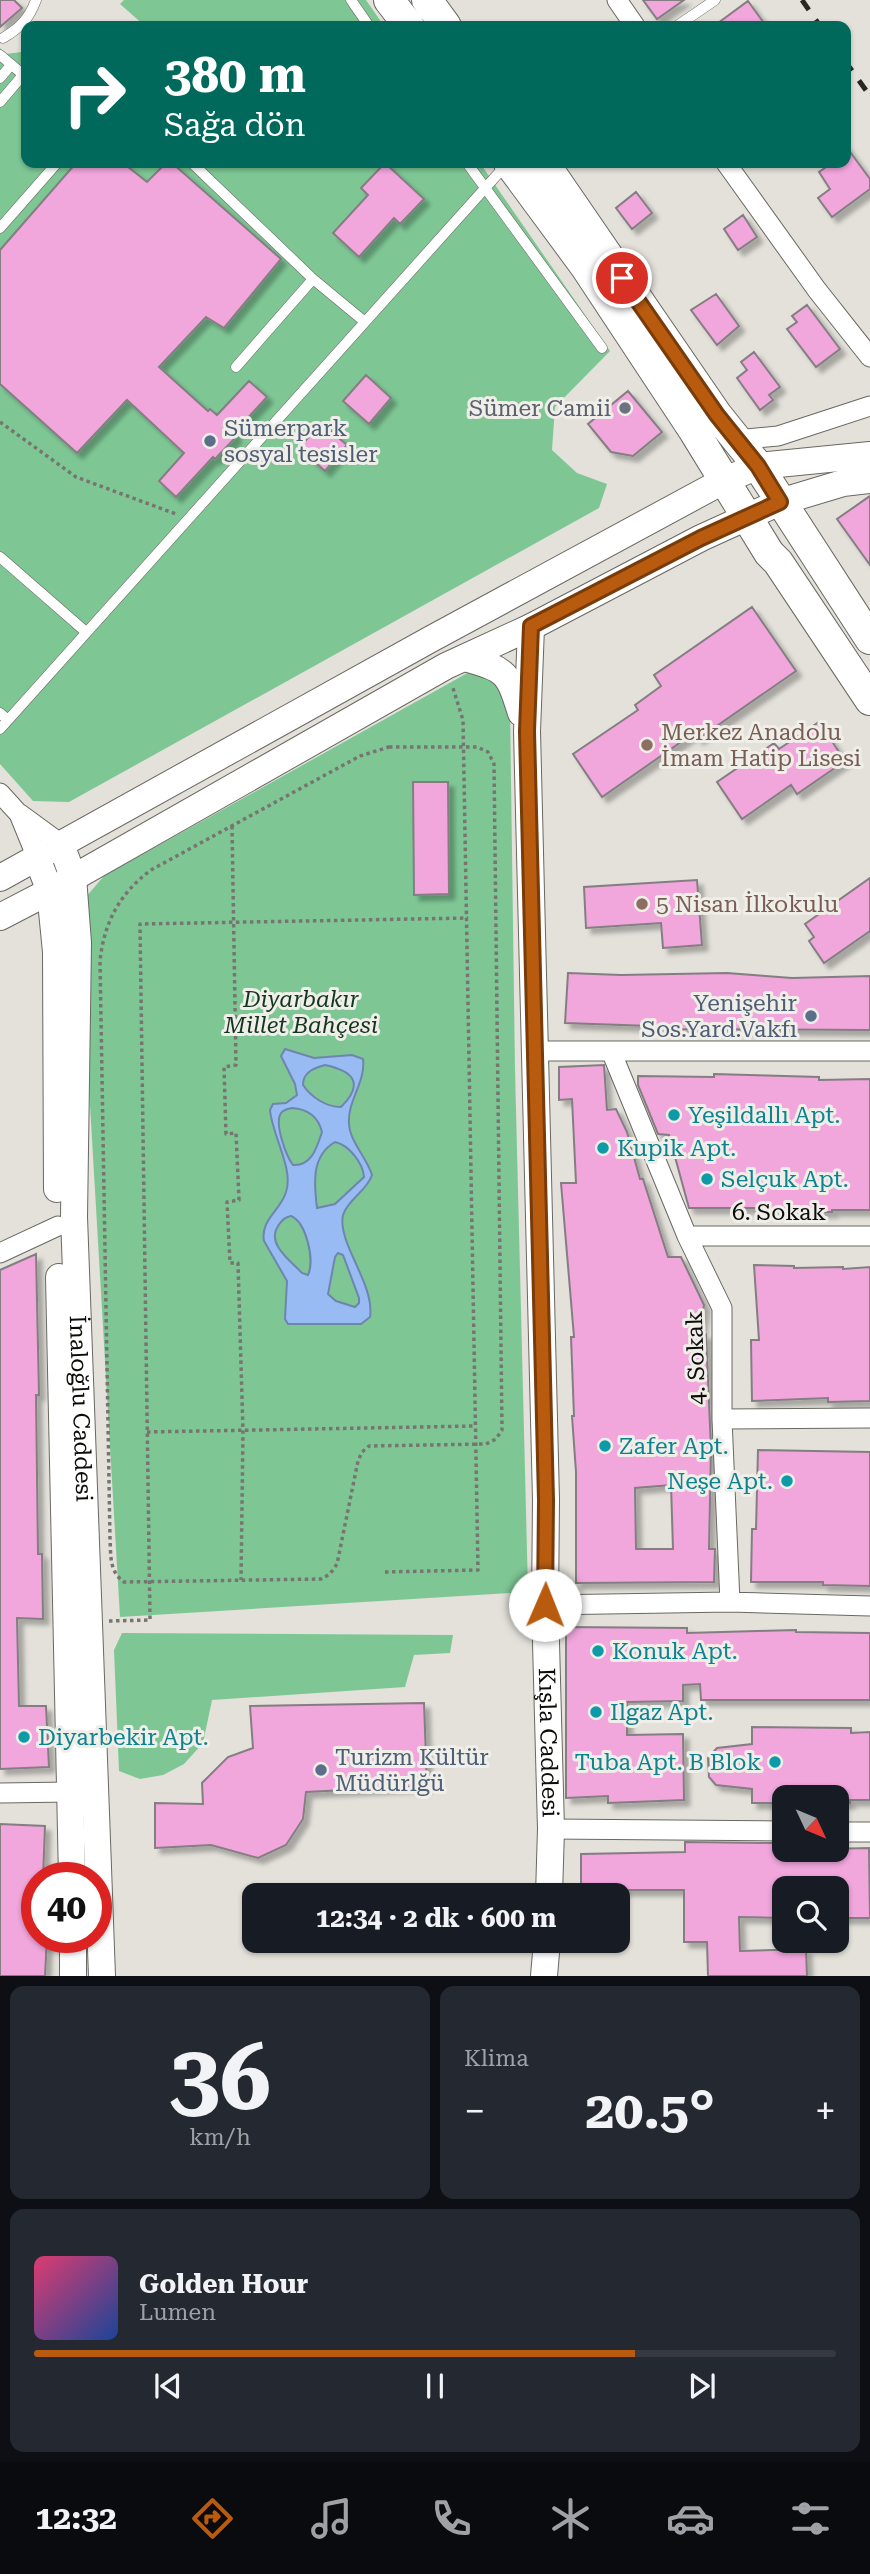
<!DOCTYPE html>
<html lang="tr">
<head>
<meta charset="utf-8">
<style>
	:root { --surface:#171b24; --page:#242831; --text:#f1f3f6; --muted:#9ea1a6; --line:#363941; --accent:#b95b0f }
	body { margin:0; font-family:"Roboto Serif",serif; background:var(--page); color:var(--text); height:100vh; display:flex; flex-direction:column; font-size:26px; white-space:nowrap }
	* { box-sizing:border-box; margin:0 }
	p { font-size:23px; color:var(--muted) }
	.icon { flex:none; width:38px; height:38px; fill:none; stroke:currentColor; stroke-width:2; stroke-linecap:round; stroke-linejoin:round }
	.map { position:relative; height:1976px; overflow:hidden }
	.panel { display:flex; flex-direction:column; gap:10px; padding:10px; background:#0d0f14; flex:1 }
	.panel>* { flex:none }
	.banner { position:absolute; left:21px; top:21px; width:830px; height:147px; border-radius:14px; box-shadow:0 2px 5px #0004; background:#00695c; color:#fff; overflow:hidden }
	.needle { width:46px; rotate:134deg }
	.controls { position:absolute; left:772px; top:1785px; display:grid; gap:14px }
	.controls a { display:grid; place-items:center; width:77px; height:77px; border-radius:14px; background:var(--surface); box-shadow:0 2px 5px #0004; font-size:35px }
	.speed { position:absolute; left:21px; top:1862px; display:flex; gap:14px; font-size:35px; font-weight:700; text-align:center }
	.speed>* { display:grid; place-content:center; width:91px; height:91px; border-radius:50%; background:var(--surface); box-shadow:0 2px 5px #0004; line-height:1 }
	.speed .limit { border:10px solid #d22; background:#fff; color:#111 }
	.pin { position:absolute; display:grid; place-items:center; width:60px; height:60px; color:#fff; margin:-30px; border:4px solid #fff; border-radius:50%; box-shadow:0 2px 7px #0007 }
	.me { position:absolute; width:77px; margin:-38px; rotate:1deg; stroke-linejoin:round; filter:drop-shadow(0 0 5px #0008) }
	.turn { display:flex; align-items:center; gap:24px; height:147px; padding:0 28px; font-size:32px }
	.turn .icon { width:91px; height:91px; stroke-width:2.5 }
	.turn b { display:block; font-size:49px; line-height:60px }
	.big { font-size:52px; font-weight:700; line-height:1.1 }
	.panel .card { flex:1; display:flex; flex-direction:column; justify-content:center; gap:10px; min-width:0; padding:0 24px; border-radius:14px; background:var(--page) }
	.panel .dial { align-items:center; gap:0 }
	.dial b { font-size:91px; line-height:1 }
	.song { display:flex; align-items:center; gap:21px }
	.cover { width:84px; height:84px; border-radius:10px; background:linear-gradient(135deg,hsl(340 70% 55%),hsl(220 70% 35%)) }
	.played { height:7px; border-radius:4px; background:linear-gradient(90deg,var(--accent) 75%,var(--line) 75%) }
	.keys { display:flex; justify-content:space-around; direction:ltr }
	.heat { display:flex; justify-content:space-between; align-items:center; font-size:38px; direction:ltr }
	.panel .tiles { flex:1; display:grid; gap:10px; grid-template-columns:1fr 1fr }
	.card:last-child { grid-column:span 2 }
	.trip { position:absolute; left:242px; top:1883px; width:388px; height:70px; border-radius:14px; background:var(--surface); box-shadow:0 2px 5px #0004; font-weight:700; line-height:70px; text-align:center }
	.tabs { display:flex; height:112px; justify-content:space-around; align-items:center; background:#090b0e; color:var(--muted) }
	.tabs .icon { width:49px; height:49px }
	.tabs .on { color:var(--accent) }
	.tabs b { font-size:32px; color:var(--text) }
	.map>svg:first-child { display:block }
</style>
</head>
<body>
<div class="map">
<svg width="870" height="1976" viewBox="0 0 870 1976">
	<defs>
		<filter id="shadow"><feDropShadow dx="5.5" dy="5.5" stdDeviation="2" flood-color="#0004"/></filter>
	</defs>
	<rect width="100%" height="100%" fill="#e3e1da"/>
	<!-- green -->
	<path fill="#7ec795" d="M 124,0 L 366,0 L 384,26 L 145,26 L 120,4 Z
		M 0,48 L 6,54 L 21,52 L 26,57 L 26,163 L 480,163 L 610,351 L 555,407 L 552,450 L 577,473 L 607,484 L 599,508 L 69,802 L 33,801 L 0,764 Z
		M 471,671 L 500,686 L 510,707 L 515,1069 L 528,1592 L 120,1617 L 90,1105 L 85,898 L 104,876 Z
		M 122,1633 L 453,1635 L 450,1653 L 414,1655 L 405,1687 L 212,1700 L 203,1743 L 184,1764 L 163,1775 L 140,1779 L 119,1771 L 114,1650 Z"/>
	<!-- water -->
	<path fill="#98bbf4" stroke="#6e86ae" stroke-width="2" fill-rule="evenodd" d="M 285,1049 L 314,1058 L 352,1055 L 363,1059 C 366,1082 347,1101 349,1124 C 350,1142 367,1158 372,1175 C 367,1191 348,1199 343,1215 C 337,1243 375,1284 370,1317 L 361,1324 L 288,1324 L 285,1319 L 287,1281 L 264,1241 C 260,1220 281,1210 286,1192 C 294,1169 272,1135 270,1110 L 273,1104 L 286,1103 L 297,1095 L 295,1084 L 281,1056 ZM 325,1065 C 353,1071 365,1083 341,1107 C 326,1107 311,1097 303,1085 C 303,1072 314,1068 325,1065 ZM 292,1108 C 308,1109 318,1116 322,1132 C 317,1147 312,1166 293,1165 C 286,1156 274,1123 281,1113 C 284,1109 288,1109 292,1108 ZM 335,1142 C 349,1145 363,1163 364,1177 L 335,1204 L 317,1208 C 314,1184 311,1156 335,1142 ZM 291,1216 C 306,1222 315,1260 308,1275 L 302,1273 C 291,1261 266,1244 278,1226 C 282,1220 285,1217 291,1216 ZM 338,1253 L 343,1255 L 359,1298 L 359,1303 L 355,1307 L 336,1301 L 328,1294 L 335,1257 Z"/>
	<!-- building -->
	<path fill="#f1a6dc" stroke="#847e82" stroke-width="2" fill-rule="evenodd" filter="url(#shadow)" d="M 0,0 L 14,0 L 22,8 L 0,27 Z
		M 643,0 L 684,0 L 657,19 Z
		M 748,1 L 766,26 L 714,26 Z
		M 845,145 L 870,179 L 870,189 L 832,217 L 818,198 L 830,189 L 819,172 L 832,163 L 845,163 Z
		M 76,163 L 123,163 L 147,182 L 166,163 L 172,163 L 281,259 L 224,328 L 206,317 L 159,367 L 208,411 L 210,409 L 217,415 L 249,381 L 267,397 L 233,434 L 236,437 L 215,459 L 213,457 L 176,497 L 159,481 L 184,453 L 127,400 L 77,453 L 0,384 L 0,250 Z
		M 385,163 L 424,199 L 400,224 L 394,218 L 359,257 L 333,233 L 368,195 L 361,188 Z
		M 636,192 L 652,213 L 632,229 L 616,208 Z
		M 743,215 L 757,237 L 738,250 L 724,229 Z
		M 716,294 L 739,326 L 717,345 L 691,310 Z
		M 807,305 L 840,349 L 816,367 L 787,329 L 797,322 L 792,316 Z
		M 754,352 L 780,387 L 769,395 L 773,400 L 760,410 L 737,378 L 747,370 L 741,362 Z
		M 366,375 L 391,398 L 369,424 L 343,401 Z
		M 628,391 L 662,432 L 633,456 L 611,452 L 588,424 Z
		M 321,423 L 347,445 L 325,471 L 299,448 Z
		M 870,496 L 870,565 L 837,519 Z
		M 752,607 L 796,671 L 698,739 L 694,733 L 602,797 L 573,754 L 638,710 L 635,705 L 661,686 L 654,675 Z
		M 819,722 L 845,761 L 797,794 L 791,785 L 742,819 L 717,782 L 774,743 L 779,749 Z
		M 413,782 L 448,782 L 449,894 L 414,895 Z
		M 870,878 L 870,931 L 824,963 L 809,941 L 814,937 L 805,924 Z
		M 697,880 L 702,945 L 663,948 L 661,923 L 586,928 L 584,887 Z
		M 568,973 L 621,975 L 727,973 L 792,978 L 870,976 L 870,1030 L 679,1029 L 679,1027 L 565,1023 Z
		M 604,1065 L 607,1110 L 616,1109 L 627,1132 L 640,1179 L 643,1179 L 668,1257 L 681,1257 L 704,1305 L 700,1334 L 706,1334 L 711,1449 L 709,1549 L 715,1549 L 714,1582 L 576,1583 L 576,1472 L 572,1416 L 574,1416 L 571,1337 L 574,1337 L 561,1183 L 576,1183 L 572,1099 L 559,1100 L 559,1067 ZM 671,1485 L 673,1549 L 636,1549 L 635,1488 Z
		M 714,1074 L 819,1077 L 819,1080 L 870,1079 L 870,1210 L 832,1210 L 832,1212 L 787,1212 L 787,1208 L 689,1208 L 669,1135 L 658,1134 L 638,1085 L 638,1076 L 714,1077 Z
		M 36,1254 L 39,1395 L 36,1395 L 38,1554 L 42,1554 L 43,1619 L 17,1618 L 19,1706 L 46,1706 L 49,1767 L 0,1769 L 0,1270 Z
		M 754,1265 L 794,1266 L 794,1268 L 843,1267 L 843,1269 L 870,1267 L 870,1401 L 828,1402 L 828,1398 L 752,1401 L 751,1340 L 759,1340 Z
		M 758,1450 L 870,1452 L 870,1586 L 823,1585 L 823,1582 L 751,1582 L 752,1529 L 756,1529 Z
		M 566,1627 L 687,1628 L 687,1633 L 796,1630 L 796,1632 L 870,1633 L 870,1700 L 701,1700 L 700,1684 L 683,1685 L 683,1701 L 627,1702 L 627,1735 L 683,1734 L 684,1800 L 608,1803 L 608,1796 L 566,1798 Z
		M 424,1703 L 427,1786 L 306,1792 L 303,1819 L 286,1845 L 258,1858 L 211,1845 L 155,1848 L 155,1803 L 203,1804 L 202,1783 L 228,1757 L 253,1748 L 250,1706 Z
		M 752,1727 L 851,1728 L 851,1733 L 870,1732 L 870,1800 L 850,1800 L 850,1803 L 836,1803 L 836,1797 L 784,1797 L 784,1803 L 752,1803 L 752,1789 L 716,1785 L 709,1777 L 708,1758 L 717,1748 L 752,1744 Z
		M 0,1824 L 45,1826 L 43,1878 L 37,1878 L 37,1937 L 47,1937 L 45,1976 L 0,1976 Z
		M 685,1842 L 773,1843 L 784,1844 L 784,1850 L 869,1848 L 870,1918 L 836,1918 L 836,1888 L 784,1888 L 784,1918 L 739,1917 L 740,1951 L 806,1949 L 807,1976 L 708,1976 L 707,1942 L 684,1942 L 684,1890 L 617,1890 L 617,1895 L 581,1895 L 581,1854 L 685,1852 Z"/>
	<g fill="none" stroke-linecap="round" stroke-linejoin="round">
		<!-- lane casing -->
		<g stroke="#696862" stroke-width="11">
			<path id="lane" d="M 351,0 L 369,26
				M 677,26 L 715,0
				M 3,38 C 20,28 29,19 36,0
				M 0,55 L 26,77
				M 0,78 L 11,65
				M 0,102 L 23,75
				M 192,163 L 313,279 L 365,322
				M 467,163 L 602,348
				M 0,228 L 57,163
				M 236,367 L 313,279
				M 0,557 L 86,632
				M 0,713 L 8,720
				M 0,729 L 505,166"/>
		</g>
		<!-- street casing -->
		<g stroke="#696862" stroke-width="21">
			<path id="street" d="M 617,0 L 635,26
				M 726,163 L 817,290 L 870,357
				M 736,440 L 778,436 L 870,406
				M 0,793 L 19,814 L 37,858
				M 20,814 L 61,844
				M 534,1051 L 870,1051
				M 611,1051 L 687,1236 L 722,1308 L 722,1419 L 730,1602
				M 687,1236 L 870,1236
				M 0,1253 L 58,1226
				M 722,1419 L 870,1418
				M 545,1605 L 730,1602 L 870,1606
				M 0,1793 L 71,1792
				M 551,1829 L 784,1831
				M 836,1832 L 870,1832"/>
		</g>
		<!-- secondary casing -->
		<g stroke="#696862" stroke-width="28">
			<g id="secondary">
				<path id="s1" d="M 531,627 L 527,731 L 546,1500 L 545,1605 L 551,1829 L 549,1895"/>
				<path d="M 465,658 C 507,670 508,672 521,713"/>
				<path id="s2" d="M 61,844 L 73,877 L 78,943 L 74,1217 L 102,1976"/>
				<path d="M 37,858 L 50,891 L 56,952 L 57,1189"/>
				<path d="M 0,878 L 431,639 L 723,481 L 758,466 L 870,455"/>
				<path d="M 0,917 L 50,891 L 446,666 L 531,627 L 701,538 L 780,502 L 843,483 L 870,480"/>
				<path d="M 59,1277 L 72,1878"/>
				<path d="M 73,1937 L 73,1976"/>
				<path d="M 544,1976 L 547,1941"/>
			</g>
		</g>
		<!-- primary casing -->
		<g stroke="#696862" stroke-width="32">
			<path id="primary" d="M 389,0 L 409,26
				M 427,0 L 446,26
				M 509,163 L 585,266 L 694,431 L 769,553 L 778,562 L 870,700
				M 544,163 L 717,415 L 758,466 L 870,639"/>
		</g>
		<!-- path -->
		<path stroke="#767570" stroke-width="3.5" stroke-dasharray="3.5 3.5" stroke-linecap="butt" d="M 0,422 L 76,477 L 176,514
			M 389,747 L 477,747 L 488,752 L 494,764 L 502,1430 L 496,1439 L 486,1444 L 369,1446 L 362,1452 L 358,1461 L 337,1564 L 330,1574 L 321,1579 L 124,1582 C 109,1571 111,1556 110,1539 L 100,961 C 104,922 120,893 151,870 L 360,756 Z
			M 232,826 L 236,1065 L 224,1067 L 226,1134 L 236,1133 L 239,1200 L 227,1202 L 230,1263 L 238,1263 L 243,1431 L 241,1580
			M 147,1432 L 475,1426
			M 385,1572 L 478,1570 L 463,720 L 452,685
			M 109,1621 L 150,1620 L 140,924 L 468,918"/>
		<!-- lane -->
		<use href="#lane" stroke="#fff" stroke-width="10"/>
		<!-- street -->
		<use href="#street" stroke="#fff" stroke-width="19"/>
		<!-- secondary -->
		<use href="#secondary" stroke="#fff" stroke-width="26"/>
		<!-- primary -->
		<use href="#primary" stroke="#fff" stroke-width="30"/>
		<!-- rail -->
		<path stroke="#272723" stroke-width="5" stroke-dasharray="12 12" stroke-linecap="butt" d="M 802,0 L 820,26
			M 845,61 L 870,96"/>
	</g>
	<g fill="none" stroke-linecap="round" stroke-linejoin="round">
		<!-- route casing -->
		<g stroke="#783b0a" stroke-width="18">
			<path id="route" d="M 545,1605 L 546,1500 L 527,731 L 531,626 L 701,538 L 780,502 L 758,466 L 717,415 L 622,278"/>
		</g>
		<!-- route -->
		<use href="#route" stroke="#b95b0f" stroke-width="12"/>
	</g>
	<!-- markers -->
	<circle fill="#6b7280" stroke="#f0eee8" stroke-width="2.5" cx="625" cy="408" r="7"/>
	<g fill="#5c6f8a" stroke="#f0eee8" stroke-width="2.5">
		<circle cx="210" cy="441" r="7"/>
		<circle cx="811" cy="1016" r="7"/>
		<circle cx="321" cy="1770" r="7"/>
	</g>
	<g fill="#8d6e63" stroke="#f0eee8" stroke-width="2.5">
		<circle cx="647" cy="745" r="7"/>
		<circle cx="642" cy="904" r="7"/>
	</g>
	<g fill="#0f9aa8" stroke="#f0eee8" stroke-width="2.5">
		<circle cx="674" cy="1115" r="7"/>
		<circle cx="603" cy="1148" r="7"/>
		<circle cx="707" cy="1179" r="7"/>
		<circle cx="605" cy="1446" r="7"/>
		<circle cx="787" cy="1481" r="7"/>
		<circle cx="598" cy="1651" r="7"/>
		<circle cx="596" cy="1712" r="7"/>
		<circle cx="24" cy="1737" r="7"/>
		<circle cx="775" cy="1762" r="7"/>
	</g>
	<g text-anchor="middle" dominant-baseline="central" stroke-width="6" stroke-linejoin="round" paint-order="stroke">
		<!-- worship labels -->
		<g font-size="23" fill="#5b616d" stroke="#f0eee8" text-anchor="end">
			<text x="611" y="408">Sümer Camii</text>
		</g>
		<!-- service labels -->
		<g font-size="23" fill="#4e5e75" stroke="#f0eee8" text-anchor="start">
			<text x="224" y="428">Sümerpark<tspan x="224" dy="26">sosyal tesisler</tspan></text>
			<text x="797" y="1003" text-anchor="end">Yenişehir<tspan x="797" dy="26">Sos.Yard.Vakfı</tspan></text>
			<text x="335" y="1757">Turizm Kültür<tspan x="335" dy="26">Müdürlğü</tspan></text>
		</g>
		<!-- education labels -->
		<g font-size="23" fill="#785e54" stroke="#f0eee8" text-anchor="start">
			<text x="661" y="732">Merkez Anadolu<tspan x="661" dy="26">İmam Hatip Lisesi</tspan></text>
			<text x="656" y="904">5 Nisan İlkokulu</text>
		</g>
		<!-- park labels -->
		<g font-size="23" font-style="italic" fill="#133620" stroke="#f0eee8">
			<text x="301" y="999">Diyarbakır<tspan x="301" dy="26">Millet Bahçesi</tspan></text>
		</g>
		<!-- culture labels -->
		<g font-size="23" fill="#0d838f" stroke="#f0eee8" text-anchor="start">
			<text x="688" y="1115">Yeşildallı Apt.</text>
			<text x="617" y="1148">Kupik Apt.</text>
			<text x="721" y="1179">Selçuk Apt.</text>
			<text x="619" y="1446">Zafer Apt.</text>
			<text x="773" y="1481" text-anchor="end">Neşe Apt.</text>
			<text x="612" y="1651">Konuk Apt.</text>
			<text x="610" y="1712">Ilgaz Apt.</text>
			<text x="38" y="1737">Diyarbekir Apt.</text>
			<text x="761" y="1762" text-anchor="end">Tuba Apt. B Blok</text>
		</g>
		<!-- street labels -->
		<g font-size="23" fill="#0c0c09" stroke="#f0eee8">
			<text x="779" y="1212">6. Sokak</text>
			<text transform="translate(696 1358) rotate(-92)">4. Sokak</text>
			<text stroke="none"><textPath href="#s2" startOffset="567">İnaloğlu Caddesi</textPath></text>
			<text stroke="none"><textPath href="#s1" startOffset="1116">Kışla Caddesi</textPath></text>
		</g>
	</g>
</svg>
<div class="controls">
<a><svg class="needle" viewBox="-14 -14 28 28"><path d="M0-13l5 13h-10z" fill="#e53935"/><path d="M0 13l5-13h-10z" fill="#9ea1a6"/></svg></a>
<a><svg class="icon" aria-label="search" viewBox="0 0 24 24"><circle cx="10" cy="10" r="6"/><path d="M15 15l6 6"/></svg></a>
</div>
<div class="speed"><div class="limit">40</div></div>
<div class="pin" style="left:622px;top:278px;background:#d93025"><svg class="icon" aria-label="arrive" viewBox="0 0 24 24"><path d="M6 21V4h12l-3 4 3 4H6"/></svg></div>
<svg class="me" style="left:545px;top:1605px" viewBox="-20 -20 40 40"><circle r="19" fill="#fff"/><path d="M0-13L10 11 0 6-10 11z" fill="#b95b0f"/></svg>
<div class="trip">12:34 · 2 dk · 600 m</div>
<div class="banner">
<div class="turn"><svg class="icon" aria-label="right" viewBox="0 0 24 24"><path d="M7 20v-9h11M14 6l5 5-5 5"/></svg><div><b>380 m</b>Sağa dön</div></div>
</div>
</div>
<section class="panel">
<div class="tiles">
<div class="card dial"><b>36</b><p>km/h</p></div>
<div class="card"><p>Klima</p>
<div class="heat"><a>−</a><b class="big">20.5°</b><a>+</a></div>
</div>
<div class="card">
<div class="song"><i class="cover"></i><div><b>Golden Hour</b><p>Lumen</p></div></div>
<div class="played"></div>
<div class="keys"><svg class="icon" aria-label="previous" viewBox="0 0 24 24"><path d="M18 5L8 12l10 7zM5 5v14"/></svg><svg class="icon" aria-label="pause" viewBox="0 0 24 24"><path d="M8 5v14M16 5v14"/></svg><svg class="icon" aria-label="next" viewBox="0 0 24 24"><path d="M6 5l10 7-10 7zM19 5v14"/></svg></div>
</div>
</div>
</section>
<nav class="tabs">
<b>12:32</b>
<svg class="icon on" aria-label="directions" viewBox="0 0 24 24"><path d="M12 3l9 9-9 9-9-9zM9 14v-3h6M13 9l2 2-2 2"/></svg>
<svg class="icon" aria-label="music" viewBox="0 0 24 24"><path d="M9 18V5l10-2v13"/><circle cx="6" cy="18" r="3"/><circle cx="16" cy="16" r="3"/></svg>
<svg class="icon" aria-label="phone" viewBox="0 0 24 24"><path d="M5 4h4l2 5-3 2q2 4 5 5l2-3 5 2v4C11 20 4 13 5 4z"/></svg>
<svg class="icon" aria-label="climate" viewBox="0 0 24 24"><path d="M12 3v18M4 7l16 10M4 17L20 7"/></svg>
<svg class="icon" aria-label="car" viewBox="0 0 24 24"><path d="M5 17H2v-5l4-1 3-4h7l3 4 3 1v5h-3M9 17h6M6 11h13"/><circle cx="7" cy="17" r="2"/><circle cx="17" cy="17" r="2"/></svg>
<svg class="icon" aria-label="filters" viewBox="0 0 24 24"><path d="M4 7h16M4 17h16"/><circle cx="9" cy="7" r="2"/><circle cx="15" cy="17" r="2"/></svg>
</nav>
</body>
</html>
